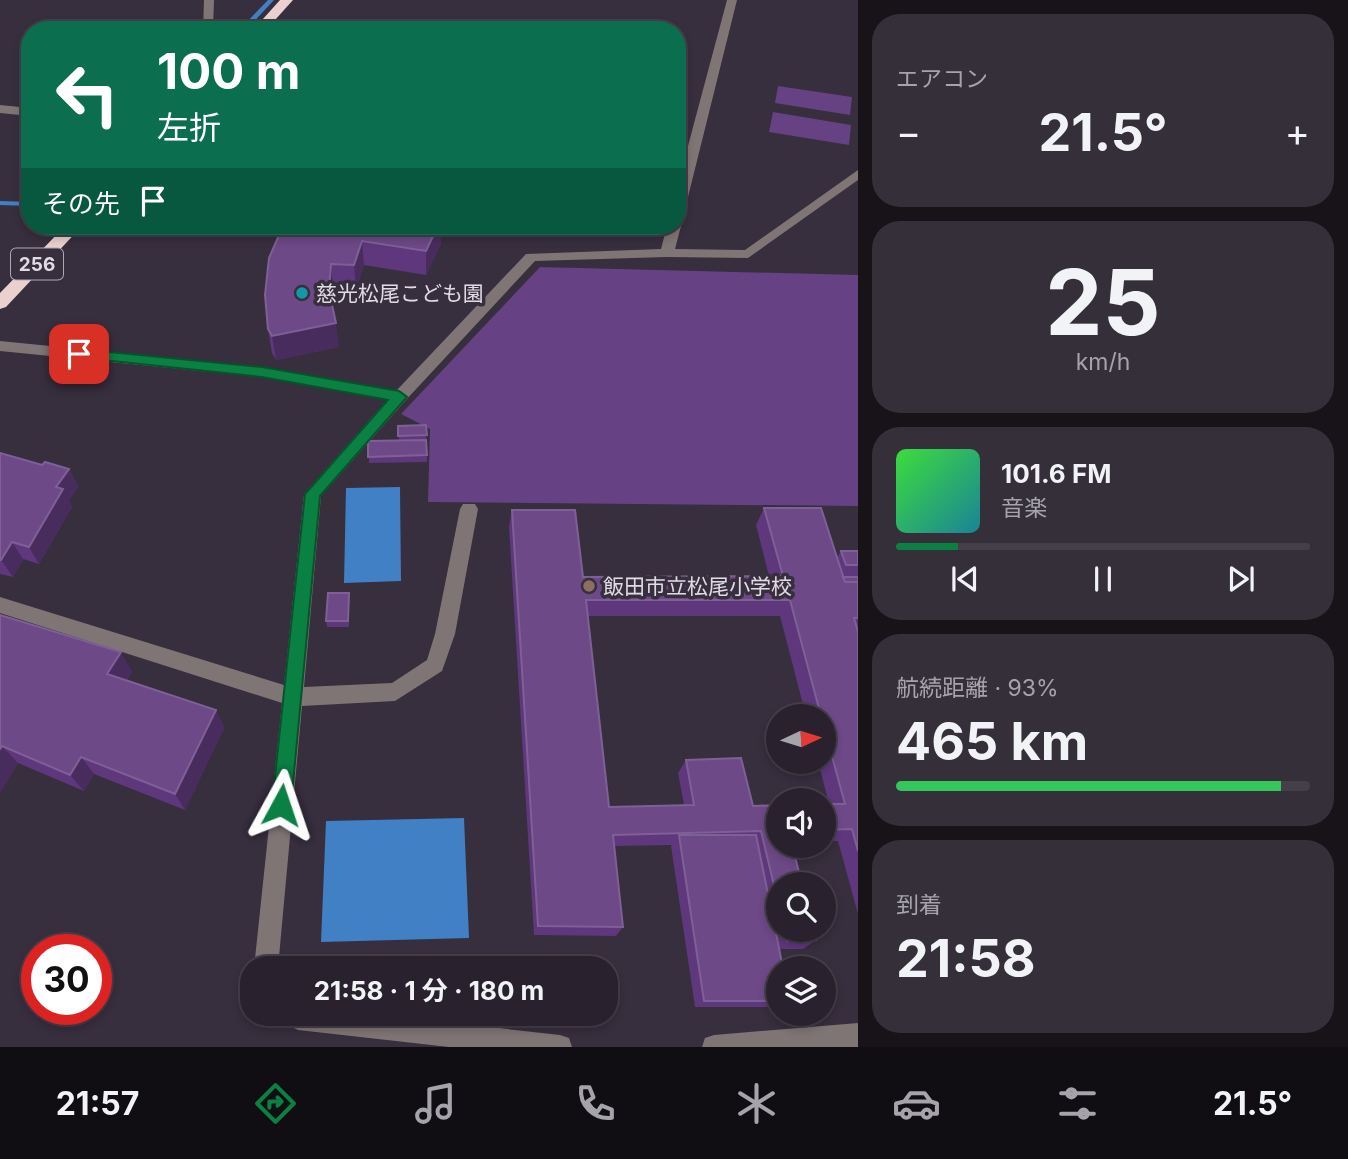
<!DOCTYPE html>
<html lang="ja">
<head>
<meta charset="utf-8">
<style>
	:root { --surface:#29222e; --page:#352f3a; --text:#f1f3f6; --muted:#a5a4aa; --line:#453f4a; --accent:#0b8043 }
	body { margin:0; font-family:Inter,"Noto Sans JP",sans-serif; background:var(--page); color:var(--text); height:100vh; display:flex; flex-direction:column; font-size:26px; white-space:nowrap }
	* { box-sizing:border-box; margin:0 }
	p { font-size:23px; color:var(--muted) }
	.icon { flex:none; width:38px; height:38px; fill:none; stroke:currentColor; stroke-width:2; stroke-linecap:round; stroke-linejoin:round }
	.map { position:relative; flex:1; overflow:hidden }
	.panel { display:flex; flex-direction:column; gap:14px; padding:14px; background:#171319; width:490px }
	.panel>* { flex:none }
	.guide { position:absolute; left:21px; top:21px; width:665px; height:214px; border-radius:28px; box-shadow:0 4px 10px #0003,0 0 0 2px var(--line); background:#0b6e4f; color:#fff; overflow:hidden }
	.needle { width:46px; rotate:86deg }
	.tools { position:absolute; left:766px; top:704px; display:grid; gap:14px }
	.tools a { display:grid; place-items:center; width:70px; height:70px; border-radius:50%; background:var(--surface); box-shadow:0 4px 10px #0003,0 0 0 2px var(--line); font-size:35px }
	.speed { position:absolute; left:21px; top:934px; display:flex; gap:14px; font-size:35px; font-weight:700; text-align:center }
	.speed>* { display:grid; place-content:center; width:91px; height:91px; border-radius:50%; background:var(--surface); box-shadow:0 4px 10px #0003,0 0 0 2px var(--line); line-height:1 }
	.speed .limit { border:10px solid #d22; background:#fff; color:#111 }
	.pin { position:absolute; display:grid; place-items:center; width:60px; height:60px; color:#fff; margin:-30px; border-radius:14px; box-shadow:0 4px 10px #0006 }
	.me { position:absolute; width:77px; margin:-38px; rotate:5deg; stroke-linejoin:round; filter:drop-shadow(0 0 5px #0008) }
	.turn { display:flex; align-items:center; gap:24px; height:147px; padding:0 21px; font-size:32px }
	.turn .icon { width:91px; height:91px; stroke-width:2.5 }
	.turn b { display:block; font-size:49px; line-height:60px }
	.then { display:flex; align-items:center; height:66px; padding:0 21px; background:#0003; gap:14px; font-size:26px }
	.big { font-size:52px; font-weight:700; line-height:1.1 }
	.panel .widget { flex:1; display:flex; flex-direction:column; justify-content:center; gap:10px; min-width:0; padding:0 24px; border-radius:28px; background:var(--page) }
	.panel .dial { align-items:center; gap:0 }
	.dial b { font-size:91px; line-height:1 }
	.song { display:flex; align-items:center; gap:21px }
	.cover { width:84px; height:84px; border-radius:10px; background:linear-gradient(135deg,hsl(120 70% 55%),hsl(190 70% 35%)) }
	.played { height:7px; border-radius:4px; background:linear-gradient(90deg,var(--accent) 15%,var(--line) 15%) }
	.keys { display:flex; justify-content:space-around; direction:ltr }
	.heat { display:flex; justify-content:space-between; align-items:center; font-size:38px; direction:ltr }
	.charge { height:10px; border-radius:5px; background:linear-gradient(90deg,#34c759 93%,var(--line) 0) }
	.trip { position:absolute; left:240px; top:956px; width:378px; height:70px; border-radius:28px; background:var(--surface); box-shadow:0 4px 10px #0003,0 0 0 2px var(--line); font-weight:700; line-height:70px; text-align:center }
	.dock { display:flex; height:112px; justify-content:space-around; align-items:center; background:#100e12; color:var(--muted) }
	.dock .icon { width:49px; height:49px }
	.dock .selected { color:var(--accent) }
	.dock b { font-size:32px; color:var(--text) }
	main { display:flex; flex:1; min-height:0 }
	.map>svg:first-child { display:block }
</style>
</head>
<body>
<main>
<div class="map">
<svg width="858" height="1047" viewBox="0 0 858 1047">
	<rect width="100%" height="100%" fill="#372e3e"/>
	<!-- green -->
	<path fill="#664183" d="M 778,86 L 852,97 L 850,115 L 775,103 Z
		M 773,112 L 851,125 L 849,145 L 769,132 Z
		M 540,267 L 858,275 L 858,506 L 428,502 L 430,429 L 401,414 Z"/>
	<!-- water -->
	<path fill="#4180c5" d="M 400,487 L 401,581 L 344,583 L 346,488 Z
		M 464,818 L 469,938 L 321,942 L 326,821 Z"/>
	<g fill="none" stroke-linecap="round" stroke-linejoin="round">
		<!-- stream -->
		<path fill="#4180c5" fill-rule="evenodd" d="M 268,0 L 274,0 L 246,30 L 239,30 Z
			M 0,201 L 30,202 L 30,206 L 0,205 Z"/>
		<!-- minor -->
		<path fill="#7f7574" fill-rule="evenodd" d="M 204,0 L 214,0 L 213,30 L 203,30 Z
			M 727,0 L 737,0 L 684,213 L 677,217 L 677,187 Z
			M 0,105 L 30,108 L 30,116 L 0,113 Z
			M 858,170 L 858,180 L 748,258 L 667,257 L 535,261 L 405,401 L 321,496 L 304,687 L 392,683 L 427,660 L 435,634 L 460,509 L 463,504 L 475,504 L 478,509 L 455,634 L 442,671 L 395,701 L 302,706 L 278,968 L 254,968 L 282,703 L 0,613 L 0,597 L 284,685 L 304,494 L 387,400 L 262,377 L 0,351 L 0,341 L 262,367 L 396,391 L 526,254 L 661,249 L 667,226 L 677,226 L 677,223 L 681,226 L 675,249 L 745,250 Z
			M 278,1013 L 365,1013 L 560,1035 L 569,1038 L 572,1047 L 449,1047 L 298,1030 L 281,1022 Z
			M 858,1023 L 858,1047 L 702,1047 L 705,1038 L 714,1035 Z"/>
		<!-- highway -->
		<path fill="#ead0ce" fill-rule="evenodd" d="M 280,0 L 293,0 L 266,30 L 253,30 Z
			M 65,226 L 82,226 L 6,307 L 0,309 L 0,293 Z"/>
	</g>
	<!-- wall -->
	<path fill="#5f377c" d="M 283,226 L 441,244 L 426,275 L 364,265 L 356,289 L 333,288 L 332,305 L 339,347 L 276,360 L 272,353 L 268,329 Z
		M 426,425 L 427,462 L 369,463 L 368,441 L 399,441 L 398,426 Z
		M 0,453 L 42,465 L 69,469 L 78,487 L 69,500 L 72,507 L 39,564 L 23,559 L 13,577 L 0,574 Z
		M 764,508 L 837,558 L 841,551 L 858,551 L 858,914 L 838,841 L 824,841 L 824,804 L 829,804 L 818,761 L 824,761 L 824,716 L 806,716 L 780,616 L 588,616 L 609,807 L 684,805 L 678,773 L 686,760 L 753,806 L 779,884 L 779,929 L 813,929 L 816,940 L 803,949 L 780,949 L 779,1007 L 695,1007 L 671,846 L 672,845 L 614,846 L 623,927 L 616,936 L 534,935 L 509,527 L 512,510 L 583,577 L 769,576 L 756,525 Z
		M 349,593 L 349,627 L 327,627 L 326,621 Z
		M 0,615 L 132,671 L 127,680 L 216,710 L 224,728 L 185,810 L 94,774 L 84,791 L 18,763 L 0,793 Z"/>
	<!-- shaded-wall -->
	<path fill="#492c5e" d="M 438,226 L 441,226 L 441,244 L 426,275 L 426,251 Z
		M 362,241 L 364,265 L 356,289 L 354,265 Z
		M 331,264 L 333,288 L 332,315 L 329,291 Z
		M 336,323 L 339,347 L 276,360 L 272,336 Z
		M 69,469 L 78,487 L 69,500 L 72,507 L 39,564 L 29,547 L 56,487 Z
		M 12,542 L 23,559 L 13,577 L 1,560 Z
		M 121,652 L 132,671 L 119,693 L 107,674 Z
		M 216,710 L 224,728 L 185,810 L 175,794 Z
		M 2,746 L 18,763 L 0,793 L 0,749 Z
		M 81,757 L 94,774 L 84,791 L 70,775 Z"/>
	<!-- building -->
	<path fill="#6d4987" stroke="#7f6096" stroke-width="2" d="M 283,226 L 438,226 L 426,251 L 362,241 L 354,265 L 331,264 L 329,291 L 336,323 L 272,336 L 268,329 L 265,295 L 269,258 Z
		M 426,425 L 427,435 L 398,436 L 398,426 Z
		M 426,440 L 427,455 L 368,457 L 368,441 Z
		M 0,453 L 42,465 L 45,462 L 69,469 L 56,487 L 63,489 L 29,547 L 12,542 L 1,560 L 0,560 Z
		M 764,508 L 821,508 L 845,582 L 858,582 L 858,618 L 854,618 L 858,632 L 858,851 L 852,829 L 824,830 L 824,804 L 845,804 L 824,727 L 824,716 L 821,716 L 790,600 L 586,600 L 609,807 L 694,805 L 686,760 L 741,758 L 753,806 L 779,805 L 779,845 L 792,845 L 802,884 L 779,884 L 779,906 L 761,831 L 613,835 L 623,927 L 538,926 L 512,510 L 575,510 L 583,577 L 783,576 Z
		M 841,551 L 858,551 L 858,565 L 846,565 Z
		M 843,577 L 858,577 L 858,582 L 845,582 Z
		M 328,593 L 349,593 L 348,621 L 326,621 Z
		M 0,615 L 121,652 L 107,674 L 216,710 L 175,794 L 81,757 L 70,775 L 2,746 L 0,749 Z
		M 679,835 L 756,835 L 783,968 L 779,968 L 779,1001 L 704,1001 Z
		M 784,929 L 813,929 L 816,940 L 787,941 Z"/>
	<!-- route -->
	<path fill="#0b8043" stroke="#07532c" stroke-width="2" d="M 79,349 L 262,367 L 399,391 L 407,397 L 320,496 L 291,805 L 288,812 L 281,815 L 275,812 L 272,805 L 305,494 L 388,400 L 262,377 L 74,357 L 72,354 Z"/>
	<!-- markers -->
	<circle fill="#0f9aa8" stroke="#372e3e" stroke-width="2.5" cx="302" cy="293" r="7"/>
	<circle fill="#8d6e63" stroke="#372e3e" stroke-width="2.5" cx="589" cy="586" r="7"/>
	<g text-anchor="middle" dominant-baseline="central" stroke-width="7" stroke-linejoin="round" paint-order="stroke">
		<!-- shield labels -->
		<rect fill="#372e3e" stroke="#ada7b3" stroke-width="2" x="11" y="248.5" width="52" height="31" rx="5"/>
		<g font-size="19" font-weight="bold" fill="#e0dbe5">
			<text x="37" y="264">256</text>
		</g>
		<!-- poi labels -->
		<g font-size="21" fill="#e0dbe5" stroke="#372e3e" text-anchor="start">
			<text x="316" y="293">慈光松尾こども園</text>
			<text x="603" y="586">飯田市立松尾小学校</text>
		</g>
	</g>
</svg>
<div class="tools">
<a><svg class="needle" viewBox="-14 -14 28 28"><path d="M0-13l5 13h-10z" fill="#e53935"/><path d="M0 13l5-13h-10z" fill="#a5a4aa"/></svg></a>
<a><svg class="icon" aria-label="sound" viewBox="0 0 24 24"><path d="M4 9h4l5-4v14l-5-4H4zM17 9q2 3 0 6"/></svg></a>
<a><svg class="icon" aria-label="search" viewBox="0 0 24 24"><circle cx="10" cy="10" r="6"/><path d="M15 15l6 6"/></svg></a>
<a><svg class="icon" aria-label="layers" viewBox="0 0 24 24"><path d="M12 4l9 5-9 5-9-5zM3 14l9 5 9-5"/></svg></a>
</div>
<div class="speed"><div class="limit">30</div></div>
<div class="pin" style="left:79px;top:354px;background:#d93025"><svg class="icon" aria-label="arrive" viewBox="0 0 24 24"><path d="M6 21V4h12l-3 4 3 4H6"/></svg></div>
<svg class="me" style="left:281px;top:805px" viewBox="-20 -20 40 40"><path d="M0-17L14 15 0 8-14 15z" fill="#0b8043" stroke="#fff" stroke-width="4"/></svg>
<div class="trip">21:58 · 1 分 · 180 m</div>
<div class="guide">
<div class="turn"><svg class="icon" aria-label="left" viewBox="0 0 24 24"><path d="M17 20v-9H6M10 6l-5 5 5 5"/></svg><div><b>100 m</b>左折</div></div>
<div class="then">その先<svg class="icon" aria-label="arrive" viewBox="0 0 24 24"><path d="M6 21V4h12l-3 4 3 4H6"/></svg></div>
</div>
</div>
<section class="panel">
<div class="widget"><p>エアコン</p>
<div class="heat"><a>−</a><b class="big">21.5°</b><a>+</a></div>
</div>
<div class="widget dial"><b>25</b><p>km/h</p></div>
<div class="widget">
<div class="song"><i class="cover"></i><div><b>101.6 FM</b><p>音楽</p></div></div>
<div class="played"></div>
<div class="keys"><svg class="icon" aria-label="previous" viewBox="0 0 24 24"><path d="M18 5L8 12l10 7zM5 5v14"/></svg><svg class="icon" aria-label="pause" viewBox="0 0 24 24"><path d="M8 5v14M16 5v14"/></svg><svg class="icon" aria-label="next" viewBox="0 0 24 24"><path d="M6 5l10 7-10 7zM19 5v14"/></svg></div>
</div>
<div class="widget"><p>航続距離 · 93%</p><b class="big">465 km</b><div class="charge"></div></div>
<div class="widget"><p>到着</p><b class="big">21:58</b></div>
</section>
</main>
<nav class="dock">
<b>21:57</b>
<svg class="icon selected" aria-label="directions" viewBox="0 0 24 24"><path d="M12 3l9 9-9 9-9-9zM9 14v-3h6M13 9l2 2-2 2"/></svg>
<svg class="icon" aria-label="music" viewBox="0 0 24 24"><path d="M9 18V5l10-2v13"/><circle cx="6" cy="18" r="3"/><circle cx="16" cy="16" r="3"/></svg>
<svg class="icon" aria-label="phone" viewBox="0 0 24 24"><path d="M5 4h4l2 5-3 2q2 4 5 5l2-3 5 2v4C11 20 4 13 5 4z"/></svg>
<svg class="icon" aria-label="climate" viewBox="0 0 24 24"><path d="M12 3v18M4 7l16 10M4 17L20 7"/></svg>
<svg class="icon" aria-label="car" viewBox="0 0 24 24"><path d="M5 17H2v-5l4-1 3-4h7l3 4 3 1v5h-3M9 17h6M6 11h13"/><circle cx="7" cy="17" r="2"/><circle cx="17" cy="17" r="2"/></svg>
<svg class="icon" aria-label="filters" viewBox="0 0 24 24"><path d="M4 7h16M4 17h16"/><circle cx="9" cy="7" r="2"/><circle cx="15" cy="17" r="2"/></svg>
<b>21.5°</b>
</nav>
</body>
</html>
